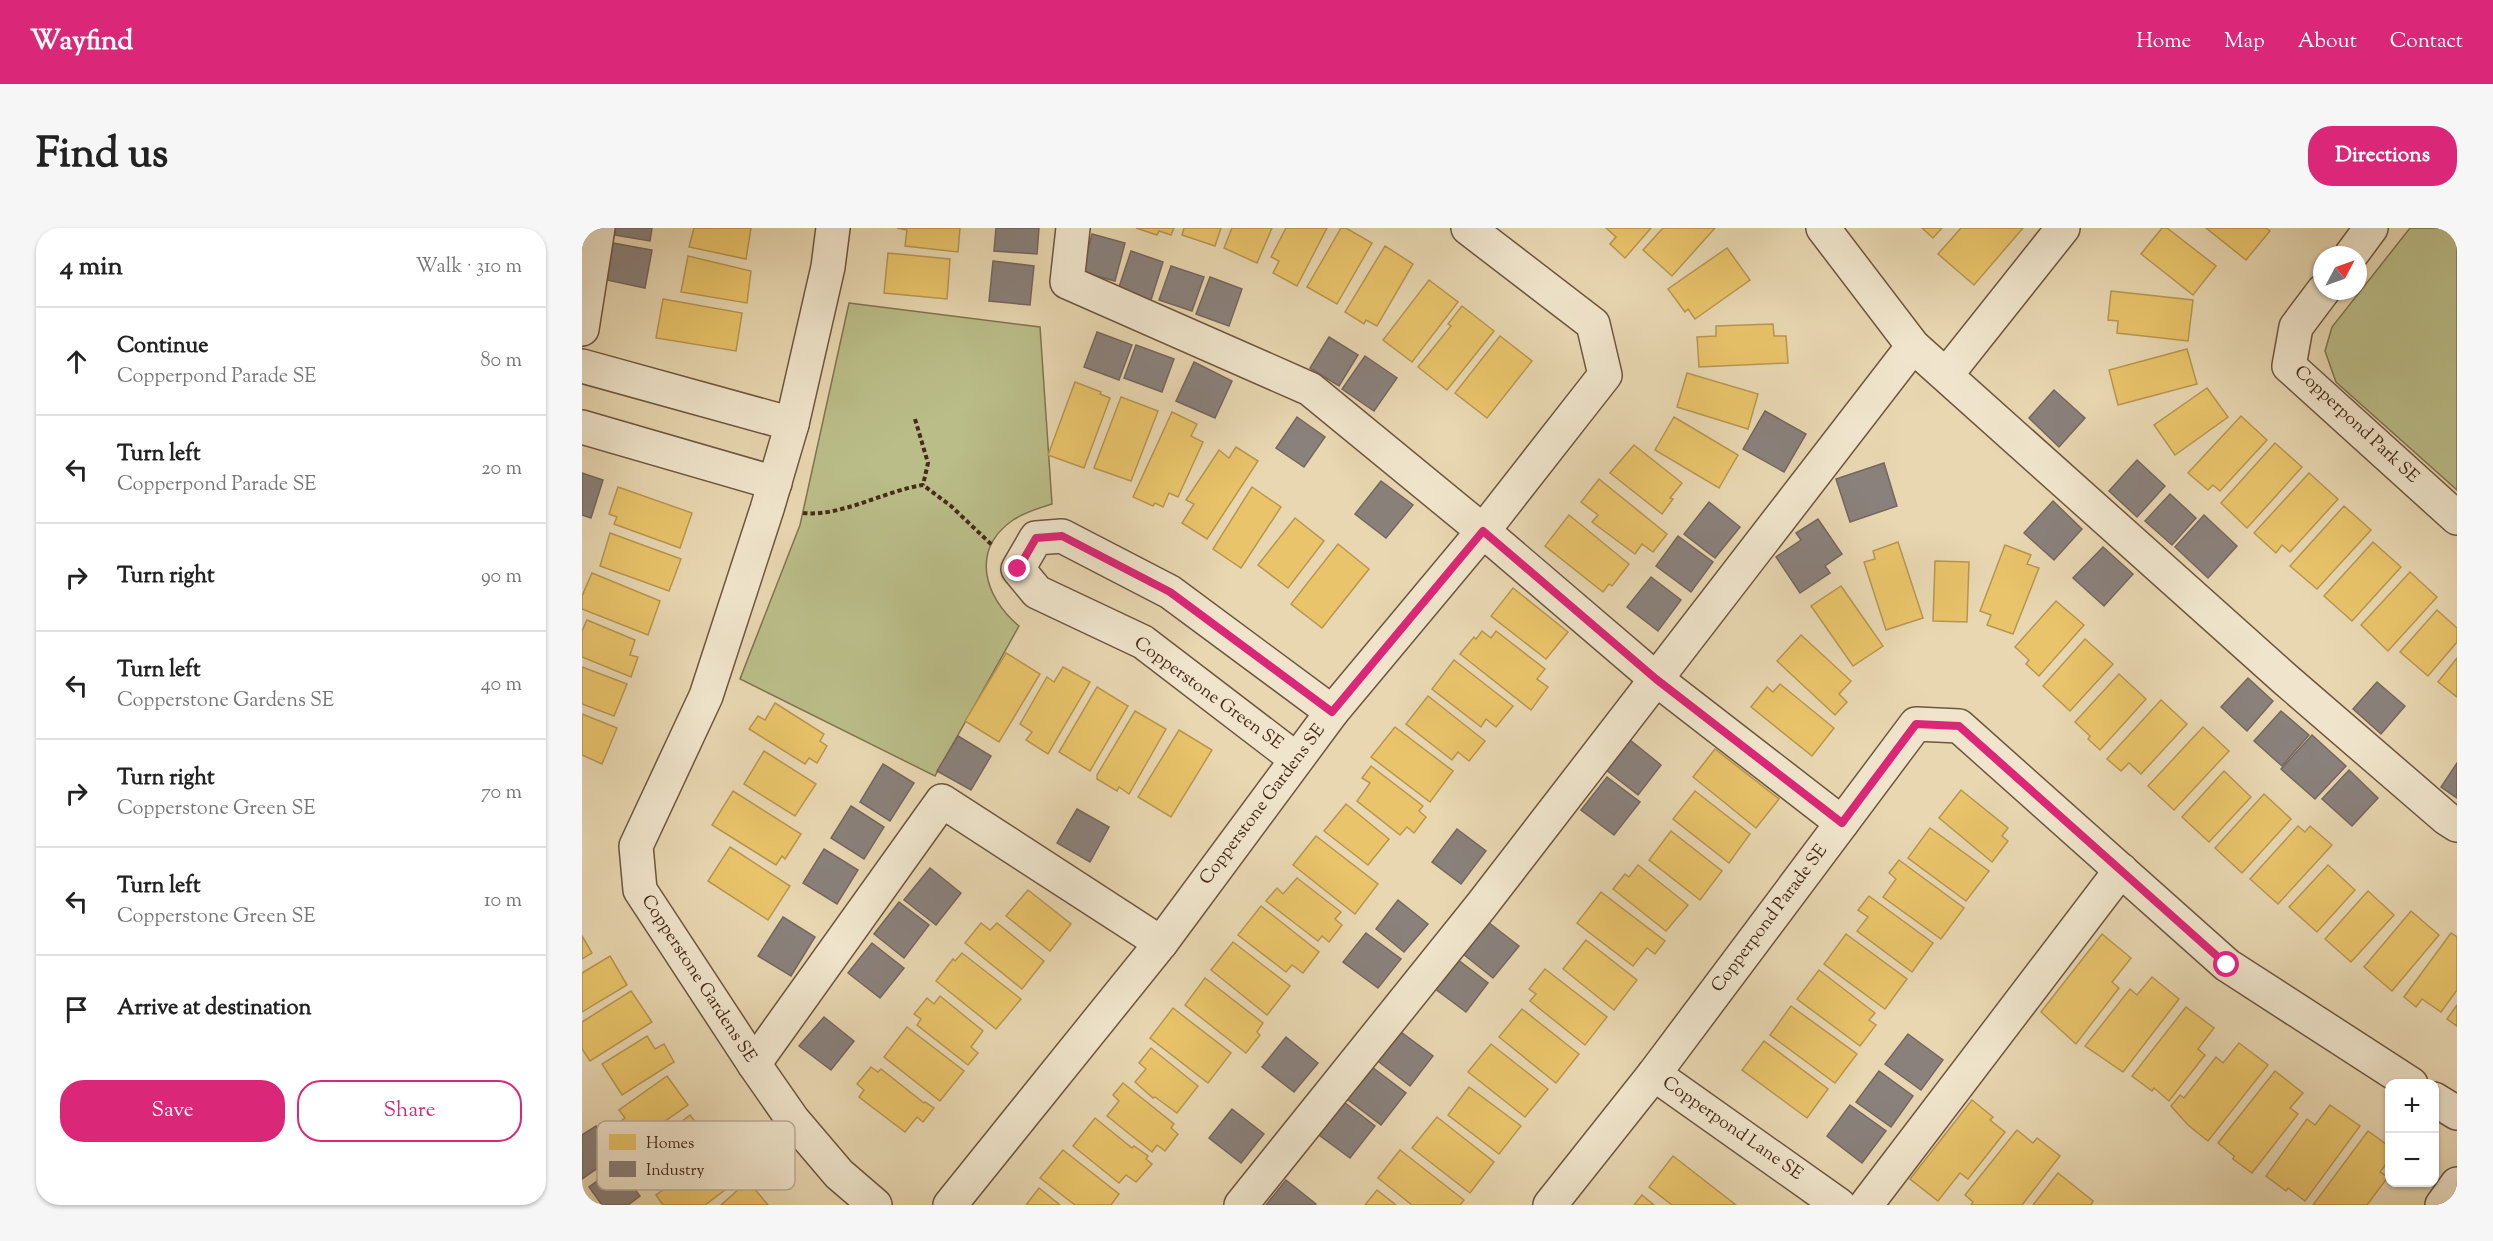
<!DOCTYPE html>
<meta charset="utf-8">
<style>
:root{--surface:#fff;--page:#f6f6f6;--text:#222;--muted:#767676;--line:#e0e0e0;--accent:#db2777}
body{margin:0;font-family:"Sorts Mill Goudy",serif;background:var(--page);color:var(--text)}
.controls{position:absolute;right:18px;bottom:18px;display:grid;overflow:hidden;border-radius:12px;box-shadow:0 2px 4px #0004}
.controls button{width:54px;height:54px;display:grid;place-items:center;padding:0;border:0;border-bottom:2px solid var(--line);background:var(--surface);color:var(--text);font:30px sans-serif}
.compass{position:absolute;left:1731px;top:18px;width:54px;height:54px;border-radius:50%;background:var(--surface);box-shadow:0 2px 4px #0004;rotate:49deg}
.stop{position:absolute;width:18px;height:18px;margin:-14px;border:4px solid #db2777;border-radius:50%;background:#fff}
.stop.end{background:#db2777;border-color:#fff;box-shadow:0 2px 6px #0008}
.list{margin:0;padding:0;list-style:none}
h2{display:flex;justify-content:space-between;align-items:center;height:78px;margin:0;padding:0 24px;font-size:26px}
h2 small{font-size:20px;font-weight:400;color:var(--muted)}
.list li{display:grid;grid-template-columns:39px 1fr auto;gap:18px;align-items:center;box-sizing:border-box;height:108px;padding:0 24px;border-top:2px solid var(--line)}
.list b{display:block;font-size:22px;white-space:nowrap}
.list p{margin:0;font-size:20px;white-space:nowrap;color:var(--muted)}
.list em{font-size:20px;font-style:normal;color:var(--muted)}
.actions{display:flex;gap:12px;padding:18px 24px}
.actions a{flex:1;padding:14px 0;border:2px solid var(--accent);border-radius:24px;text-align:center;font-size:21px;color:var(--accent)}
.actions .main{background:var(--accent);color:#fff}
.icon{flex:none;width:33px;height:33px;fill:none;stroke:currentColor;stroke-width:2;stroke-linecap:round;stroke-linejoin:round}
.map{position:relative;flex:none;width:1875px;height:977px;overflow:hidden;border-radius:24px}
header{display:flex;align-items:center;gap:36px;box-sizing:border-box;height:84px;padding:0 30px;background:var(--accent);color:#fff}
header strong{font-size:28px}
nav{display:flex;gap:33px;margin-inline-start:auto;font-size:21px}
.intro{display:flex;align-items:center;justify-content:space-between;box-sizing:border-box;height:144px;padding:0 36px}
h1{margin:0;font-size:42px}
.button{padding:15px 27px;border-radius:24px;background:var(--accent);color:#fff;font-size:21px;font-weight:700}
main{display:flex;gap:36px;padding:0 36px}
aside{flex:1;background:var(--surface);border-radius:24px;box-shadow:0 2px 4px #0004}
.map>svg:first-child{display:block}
.green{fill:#babd88;stroke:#807450;stroke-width:1.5}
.homes{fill:#e9c46a;stroke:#b89651;stroke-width:1.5}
.industry{fill:#8a817c;stroke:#76675e;stroke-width:1.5}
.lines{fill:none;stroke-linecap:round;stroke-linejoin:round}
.minor-casing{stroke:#6e563e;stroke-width:36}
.path{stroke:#462b18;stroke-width:4;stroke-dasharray:4.5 3;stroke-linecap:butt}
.minor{stroke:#f0e5cc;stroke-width:33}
.route{stroke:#db2777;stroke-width:8}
.labels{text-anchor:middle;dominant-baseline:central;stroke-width:6;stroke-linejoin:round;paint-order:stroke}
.street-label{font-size:18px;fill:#462b18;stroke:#f0e5cc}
.key{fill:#f0e5cc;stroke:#bdad96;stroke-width:1.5}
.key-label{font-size:16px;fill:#462b18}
</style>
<header>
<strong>Wayfind</strong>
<nav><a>Home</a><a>Map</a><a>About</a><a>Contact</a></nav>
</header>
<div class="intro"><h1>Find us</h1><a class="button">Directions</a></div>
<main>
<aside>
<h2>4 min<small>Walk · 310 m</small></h2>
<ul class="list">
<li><svg class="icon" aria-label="ahead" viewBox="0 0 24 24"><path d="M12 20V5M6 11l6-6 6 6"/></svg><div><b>Continue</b><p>Copperpond Parade SE</p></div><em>80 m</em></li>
<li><svg class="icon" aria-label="left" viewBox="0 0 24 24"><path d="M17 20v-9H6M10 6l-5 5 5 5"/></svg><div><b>Turn left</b><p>Copperpond Parade SE</p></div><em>20 m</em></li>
<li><svg class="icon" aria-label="right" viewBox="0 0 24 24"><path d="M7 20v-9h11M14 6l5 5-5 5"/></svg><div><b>Turn right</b></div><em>90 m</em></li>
<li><svg class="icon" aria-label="left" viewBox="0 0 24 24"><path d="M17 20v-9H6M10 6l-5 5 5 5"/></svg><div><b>Turn left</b><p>Copperstone Gardens SE</p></div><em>40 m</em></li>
<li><svg class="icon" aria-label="right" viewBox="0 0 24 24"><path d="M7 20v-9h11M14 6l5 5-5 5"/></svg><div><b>Turn right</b><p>Copperstone Green SE</p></div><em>70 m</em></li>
<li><svg class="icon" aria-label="left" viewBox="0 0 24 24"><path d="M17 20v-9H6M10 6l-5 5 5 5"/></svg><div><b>Turn left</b><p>Copperstone Green SE</p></div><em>10 m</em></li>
<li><svg class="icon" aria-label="arrive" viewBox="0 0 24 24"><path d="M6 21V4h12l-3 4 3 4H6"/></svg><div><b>Arrive at destination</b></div></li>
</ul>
<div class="actions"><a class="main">Save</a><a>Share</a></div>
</aside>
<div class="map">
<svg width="1875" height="977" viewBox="0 0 1875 977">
<rect width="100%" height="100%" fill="#e8d7b1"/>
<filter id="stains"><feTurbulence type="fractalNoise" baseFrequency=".00333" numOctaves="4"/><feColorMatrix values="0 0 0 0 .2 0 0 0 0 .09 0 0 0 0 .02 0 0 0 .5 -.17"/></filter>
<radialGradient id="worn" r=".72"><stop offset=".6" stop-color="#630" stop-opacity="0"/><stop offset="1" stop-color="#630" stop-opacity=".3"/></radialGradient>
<g class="green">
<polygon points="1828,0 1875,0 1875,262 1754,154 1743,123 1750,99"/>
<path d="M267,75L458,99L470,276C457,280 443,284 431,292C388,322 402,369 437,398L353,548L158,451L218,297Z"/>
</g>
<g class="homes">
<polygon points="112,0 169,0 164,31 107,19"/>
<polygon points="315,0 378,0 376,24 323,18 325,2"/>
<polygon points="554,0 592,0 589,7 577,3 575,7"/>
<polygon points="602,0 639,0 633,18 600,7"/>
<polygon points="650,0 690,0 675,35 642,20"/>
<polygon points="704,0 745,0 715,58 691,45 697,33 689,29"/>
<polygon points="759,0 764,0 790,15 755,76 725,59"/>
<polygon points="1024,0 1069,0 1043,30 1028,16 1034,9"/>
<polygon points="1081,0 1133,0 1090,48 1061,22"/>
<polygon points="1340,0 1360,0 1351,10"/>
<polygon points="1379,0 1441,0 1392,57 1356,26"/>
<polygon points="1580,0 1585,0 1634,38 1611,67 1559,26"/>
<polygon points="1624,0 1684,0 1688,3 1664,32"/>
<polygon points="803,18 831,36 795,98 784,92 782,96 763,84"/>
<polygon points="1145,20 1168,52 1113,91 1106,81 1103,84 1086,61"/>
<polygon points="306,25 368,31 365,71 302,65"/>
<polygon points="106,28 169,43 165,75 99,64"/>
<polygon points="847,52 876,74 830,134 801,112"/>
<polygon points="1529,63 1611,72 1606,113 1535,105 1536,93 1526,92"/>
<polygon points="81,71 160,85 154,123 74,110"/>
<polygon points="880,78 912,103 865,162 836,139 869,98 866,96"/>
<polygon points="1191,96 1192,108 1204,108 1206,135 1117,139 1115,109 1134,108 1134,98"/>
<polygon points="918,108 950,133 905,190 873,165"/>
<polygon points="1605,121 1615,156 1536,177 1527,142"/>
<polygon points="1105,145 1176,166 1166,201 1095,179"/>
<polygon points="493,154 519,164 518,166 528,170 502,240 466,227"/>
<polygon points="1625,160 1646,189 1593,227 1572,197"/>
<polygon points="539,169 576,183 549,253 512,240"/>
<polygon points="590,184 615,196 609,208 621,214 596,269 587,265 581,279 573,275 571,278 551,269"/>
<polygon points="1659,188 1685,212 1638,263 1631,257 1626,262 1606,245"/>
<polygon points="1092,189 1156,227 1137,260 1073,222"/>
<polygon points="1693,215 1720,239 1665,300 1639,275"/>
<polygon points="1052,217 1100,255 1088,270 1091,271 1080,286 1028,245"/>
<polygon points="654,219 676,233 625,311 600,295 612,276 604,272 637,222 647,230"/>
<polygon points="1727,245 1756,271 1708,324 1700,317 1694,325 1672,305"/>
<polygon points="1017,251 1085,306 1071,324 1060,316 1053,326 1010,294 1016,287 999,274"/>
<polygon points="36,259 110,285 98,320 32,296 35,289 27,286"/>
<polygon points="670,259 699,279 659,340 631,321"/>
<polygon points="1762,278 1789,302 1735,361 1708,338"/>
<polygon points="987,287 1047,336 1030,358 1027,356 1021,364 963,318"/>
<polygon points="713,290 742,313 706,360 676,337"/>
<polygon points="28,305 99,331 87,363 18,338"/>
<polygon points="1316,314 1341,390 1304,402 1282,334 1293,331 1291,323"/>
<polygon points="1791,314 1819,339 1770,393 1742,368"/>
<polygon points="756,316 787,341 740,400 709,376"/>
<polygon points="1423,317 1449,327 1445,336 1457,340 1431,406 1405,397 1409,387 1398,383"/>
<polygon points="1353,333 1387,334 1385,394 1351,393"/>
<polygon points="1828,344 1855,369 1806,423 1779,397"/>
<polygon points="10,345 78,373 66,407 0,381 0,368"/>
<polygon points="1259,358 1301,418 1271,438 1229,378"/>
<polygon points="931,360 986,404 964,431 909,388"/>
<polygon points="1474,373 1502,397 1457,448 1444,436 1447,432 1433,419"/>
<polygon points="1855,382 1875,400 1875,414 1846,448 1818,424"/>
<polygon points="5,392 53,412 48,427 56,429 49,449 0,429 0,403"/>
<polygon points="900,403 909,410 914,403 963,441 955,451 966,459 949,482 878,426 892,409 894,411"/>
<polygon points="1219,407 1269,453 1257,466 1265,474 1253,487 1195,433"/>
<polygon points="1503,411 1531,436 1488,483 1461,458"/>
<polygon points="424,425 458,446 417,514 383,493"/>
<polygon points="1875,430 1875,469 1856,454"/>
<polygon points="872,432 931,478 914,499 904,491 899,499 850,461"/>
<polygon points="0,439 45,456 32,488 0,476"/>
<polygon points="481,439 508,454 466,526 444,512 450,504 438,496 465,449 472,454"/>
<polygon points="1537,446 1564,471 1518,522 1506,511 1508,508 1493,494"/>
<polygon points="1198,456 1252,500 1230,528 1169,479 1185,459 1191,464"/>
<polygon points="515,459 546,478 508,543 477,524"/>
<polygon points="846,468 903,513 887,533 876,524 870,532 824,496"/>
<polygon points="1579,472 1605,496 1559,546 1547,535 1539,543 1525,531"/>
<polygon points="193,475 242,506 238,513 245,518 235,535 227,530 223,536 167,501 176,488 183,492"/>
<polygon points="553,483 584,501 547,566 537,559 535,563 515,551 515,547"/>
<polygon points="0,486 35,500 20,536 0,527"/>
<polygon points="813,499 871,543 848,574 789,529"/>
<polygon points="1621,499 1647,523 1592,582 1566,558"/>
<polygon points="597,502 630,522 589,589 556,569"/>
<polygon points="1133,521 1197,571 1174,600 1111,549"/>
<polygon points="182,523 234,556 213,588 162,556"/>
<polygon points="789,538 841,578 837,583 844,589 832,605 825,599 818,607 775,573 788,555 780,550"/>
<polygon points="1642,543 1669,569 1627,614 1600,589"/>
<polygon points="1379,562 1426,600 1420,608 1426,613 1410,634 1357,590"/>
<polygon points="151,563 219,606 203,631 200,628 194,637 130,597"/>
<polygon points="1113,563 1168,606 1147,635 1091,591"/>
<polygon points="1682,566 1709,591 1660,645 1633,620"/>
<polygon points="764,576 807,611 786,637 742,603"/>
<polygon points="1716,598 1723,604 1728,598 1750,617 1696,676 1668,651"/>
<polygon points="1348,600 1407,643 1384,673 1326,630"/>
<polygon points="1089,603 1140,643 1118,672 1067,632"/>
<polygon points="734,608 796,656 773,686 711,637"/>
<polygon points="148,619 208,658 186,692 126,653"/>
<polygon points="1317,632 1382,680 1359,711 1301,669 1314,651 1307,645"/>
<polygon points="1056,637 1106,677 1084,703 1031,661 1043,646 1047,649"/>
<polygon points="1746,637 1773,662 1735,704 1707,679"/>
<polygon points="715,650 759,684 753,691 760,697 747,714 740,708 736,713 684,673 695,660 701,666"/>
<polygon points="446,662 489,696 468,723 424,688"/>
<polygon points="1786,663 1812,687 1769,734 1743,711"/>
<polygon points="1019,664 1083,713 1073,726 1065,720 1051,738 995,695"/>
<polygon points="1287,668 1351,715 1330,744 1275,703 1286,689 1276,682"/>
<polygon points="679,678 737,724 721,745 710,737 704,744 656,707"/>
<polygon points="1829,683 1857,707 1810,763 1782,739"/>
<polygon points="399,695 408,702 415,695 462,733 440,761 383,715"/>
<polygon points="1869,705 1875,709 1875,762 1859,784 1840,771 1834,779 1822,769"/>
<polygon points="1264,706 1325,751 1303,781 1242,736"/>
<polygon points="1520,706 1549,730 1530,754 1537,760 1494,816 1459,784"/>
<polygon points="0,708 10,725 0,731"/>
<polygon points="1004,712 1055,752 1032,782 981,741"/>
<polygon points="651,714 708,758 685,787 629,742"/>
<polygon points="380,725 439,771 414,801 354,753 371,731 373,733"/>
<polygon points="28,728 45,757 0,784 0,745"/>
<polygon points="963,741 1025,789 1003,817 948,773 954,766 947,761"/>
<polygon points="1237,742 1293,785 1287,792 1294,797 1278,818 1215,771"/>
<polygon points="1570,749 1597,771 1541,844 1503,818 1548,761 1555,767"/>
<polygon points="623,750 681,795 675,804 678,807 664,825 603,777"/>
<polygon points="49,763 70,794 8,833 0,821 0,794"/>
<polygon points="358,768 401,803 389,819 396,825 386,837 335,797 339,791 332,786 345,770 352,776"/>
<polygon points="1875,777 1875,798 1865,791"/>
<polygon points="1209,778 1275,826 1253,855 1188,807"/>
<polygon points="1604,779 1632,800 1616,821 1623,827 1587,873 1572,860 1570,863 1550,848"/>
<polygon points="591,780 649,825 626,855 568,810"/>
<polygon points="940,781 997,826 974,855 917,809"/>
<polygon points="325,799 382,843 358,873 302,829"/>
<polygon points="65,808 73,821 82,816 92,834 40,867 20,836"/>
<polygon points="1182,813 1246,861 1225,890 1160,842"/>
<polygon points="1657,815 1686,837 1626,913 1606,897 1589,878 1598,867 1602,870 1634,829 1641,835"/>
<polygon points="909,816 966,861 943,889 886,844"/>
<polygon points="569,820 616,858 595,885 573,869 571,870 553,854 564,841 557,835"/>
<polygon points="289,839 296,844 299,841 342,875 343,874 352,880 341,894 335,889 323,904 277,869 282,862 275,856"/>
<polygon points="1693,843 1721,865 1708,880 1716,886 1670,945 1651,931 1652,928 1636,915"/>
<polygon points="85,848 106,877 46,919 32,898 43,890 37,882"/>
<polygon points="541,855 592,896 589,900 596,906 583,923 575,917 570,924 525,888 537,873 531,867"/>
<polygon points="887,859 939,898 917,926 866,887"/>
<polygon points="1390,872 1411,889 1408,892 1423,904 1386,951 1378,945 1356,973 1328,951"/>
<polygon points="1748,877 1778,898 1723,973 1706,960 1704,963 1684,948 1725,891 1733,897"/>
<polygon points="108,887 130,915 74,959 52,930"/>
<polygon points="855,889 912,934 888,965 830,920"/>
<polygon points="513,890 550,920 552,918 566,928 564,931 570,936 554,954 544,947 537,955 491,918"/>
<polygon points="1435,902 1451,915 1455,910 1478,928 1440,977 1389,977 1391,974 1383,967"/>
<polygon points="1786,903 1808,919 1808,931 1798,944 1806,949 1785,977 1731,977"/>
<polygon points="138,920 160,949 123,977 81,977 74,967"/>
<polygon points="481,922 537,966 529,977 493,977 458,950"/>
<polygon points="818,922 882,972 878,977 830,977 796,950"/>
<polygon points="1091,928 1154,977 1090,977 1067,959"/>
<polygon points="1476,945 1511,973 1509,977 1451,977"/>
<polygon points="166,953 186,977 139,977"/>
<polygon points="457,960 478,977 444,977"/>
<polygon points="795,962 814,977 783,977"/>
<polygon points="1060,967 1072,977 1052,977"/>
</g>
<g class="industry">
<polygon points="34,0 70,0 68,13 32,7"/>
<polygon points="414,0 457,0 455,26 412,23"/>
<polygon points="510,6 543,15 533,53 500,44"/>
<polygon points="31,15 70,22 63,60 25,52"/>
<polygon points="549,23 581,34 569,72 536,62"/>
<polygon points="411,33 452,38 448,77 407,73"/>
<polygon points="589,38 622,49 610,83 577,72"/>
<polygon points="628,49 660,61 647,98 614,86"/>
<polygon points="515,104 550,117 537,152 502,139"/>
<polygon points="747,109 776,127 757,158 728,140"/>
<polygon points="554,117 592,131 580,164 542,150"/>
<polygon points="783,128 815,150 792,183 760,161"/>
<polygon points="612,134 650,153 633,190 594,173"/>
<polygon points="1472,162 1503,190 1477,219 1447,190"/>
<polygon points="1183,183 1224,206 1202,244 1161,221"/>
<polygon points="715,189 743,209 722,239 694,220"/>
<polygon points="1555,232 1583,258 1555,289 1527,263"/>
<polygon points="1302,235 1315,278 1268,294 1254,251"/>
<polygon points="0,245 21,252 9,290 0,287"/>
<polygon points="799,253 831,277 804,310 773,286"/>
<polygon points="1588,266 1614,290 1590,317 1563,293"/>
<polygon points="1471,273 1500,301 1472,332 1442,305"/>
<polygon points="1127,274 1158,299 1133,330 1102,306"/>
<polygon points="1622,287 1655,318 1626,350 1593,319"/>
<polygon points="1236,291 1260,326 1243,338 1248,345 1218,365 1194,329 1219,312 1214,305"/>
<polygon points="1096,308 1131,334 1109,364 1074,338"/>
<polygon points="1521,319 1551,346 1522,378 1491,350"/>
<polygon points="1069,349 1099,372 1076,403 1045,379"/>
<polygon points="1666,450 1691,473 1665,503 1639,479"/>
<polygon points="1795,454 1823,478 1799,506 1771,481"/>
<polygon points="1699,483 1727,507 1700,538 1672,513"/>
<polygon points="1730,507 1764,538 1733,571 1699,541"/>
<polygon points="376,508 409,528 389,562 355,543"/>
<polygon points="1048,512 1079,537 1056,567 1024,542"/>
<polygon points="1875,535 1875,570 1859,559"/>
<polygon points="301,536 332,555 308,593 278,574"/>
<polygon points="1767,542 1796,570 1770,598 1740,571"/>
<polygon points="1025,549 1058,574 1032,607 999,582"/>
<polygon points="269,578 302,599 282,631 249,610"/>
<polygon points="495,581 527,599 508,634 475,615"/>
<polygon points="875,601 904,623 879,656 850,634"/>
<polygon points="242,621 276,642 255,676 221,655"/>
<polygon points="348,640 379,665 354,697 322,672"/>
<polygon points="816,672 846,696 822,724 794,701"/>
<polygon points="317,674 347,697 322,730 292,706"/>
<polygon points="201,689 233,709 209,748 176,728"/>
<polygon points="906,694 937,718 911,750 881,726"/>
<polygon points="784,705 819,731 796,760 761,734"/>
<polygon points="290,715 322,740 298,770 266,745"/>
<polygon points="875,731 906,755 884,784 852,760"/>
<polygon points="242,789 272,813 249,842 217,818"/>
<polygon points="819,804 851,828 828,858 796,833"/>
<polygon points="1326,806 1361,832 1339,862 1303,836"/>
<polygon points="704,809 736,835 712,864 680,839"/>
<polygon points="790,839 824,865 799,897 765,871"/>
<polygon points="1297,843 1331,868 1309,899 1274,874"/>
<polygon points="762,874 793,898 768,930 737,907"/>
<polygon points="1268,877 1304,903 1280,935 1245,908"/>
<polygon points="650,881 682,906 659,935 627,910"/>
<polygon points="14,898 34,927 0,951 0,907"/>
<polygon points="36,938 58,968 46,977 20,977 7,959"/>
<polygon points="704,952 734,976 733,977 684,977"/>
</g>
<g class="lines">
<g class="minor-casing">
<g id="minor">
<polyline points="251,0 246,39 210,196 185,281 124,468 54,618 58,662 172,836 211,892 257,946 293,977"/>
<polyline points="491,0 485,54 728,161 901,303 1074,451 1260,595"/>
<polyline points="1241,0 1331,118 1703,451 1864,590 1875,597"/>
<polyline points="1769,27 1789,0"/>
<polyline points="1741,63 1714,99 1707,138 1875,290"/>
<polyline points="0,101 16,0"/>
<polyline points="0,138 210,196"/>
<polyline points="1365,146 1481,0"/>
<polyline points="0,199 193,255"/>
<polyline points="714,531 561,414 455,364 436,341 454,310 480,308 588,364 750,484"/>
<polyline points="172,836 360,573 579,715"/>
<polyline points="1072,846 1257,977"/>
<polyline points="1852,871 1875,885"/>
<polyline points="368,977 579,715 750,484 901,303 1023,147 1011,96 886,0"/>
<polyline points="659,977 899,678 1331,118"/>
<polyline points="968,977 1072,846 1334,496 1377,498 1645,737 1829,856"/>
<polyline points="1284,977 1539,642"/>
<polyline points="1860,977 1875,956"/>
</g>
</g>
<g class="path">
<polyline points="333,191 346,235 341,257"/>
<path d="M221,285C259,289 302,263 341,257L369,278L411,318"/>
</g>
<use href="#minor" class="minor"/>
</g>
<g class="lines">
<polyline class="route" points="436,341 454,310 480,308 588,364 750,484 901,303 1074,451 1260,595 1334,496 1377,498 1645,737"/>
</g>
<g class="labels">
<g class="street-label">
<text transform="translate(1774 197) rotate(43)">Copperpond Park SE</text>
<text transform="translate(626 466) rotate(36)">Copperstone Green SE</text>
<text transform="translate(681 577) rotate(-53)">Copperstone Gardens SE</text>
<text transform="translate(1188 691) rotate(-53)">Copperpond Parade SE</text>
<text transform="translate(116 751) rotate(57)">Copperstone Gardens SE</text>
<text transform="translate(1150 901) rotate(35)">Copperpond Lane SE</text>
</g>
</g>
<rect x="15" y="893" width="198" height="69" rx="9" class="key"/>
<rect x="27" y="906" width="27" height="16" fill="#e9c46a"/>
<rect x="27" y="933" width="27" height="16" fill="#8a817c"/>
<g class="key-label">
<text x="64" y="920">Homes</text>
<text x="64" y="947">Industry</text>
</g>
<rect width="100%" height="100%" filter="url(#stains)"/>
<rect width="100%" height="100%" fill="url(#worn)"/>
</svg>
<div class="controls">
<button>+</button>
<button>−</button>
</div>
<svg class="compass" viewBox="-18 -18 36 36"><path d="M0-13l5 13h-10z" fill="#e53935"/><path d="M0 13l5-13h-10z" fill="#767676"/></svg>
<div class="stop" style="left:1645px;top:737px"></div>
<div class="stop end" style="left:436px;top:341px"></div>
</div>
</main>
